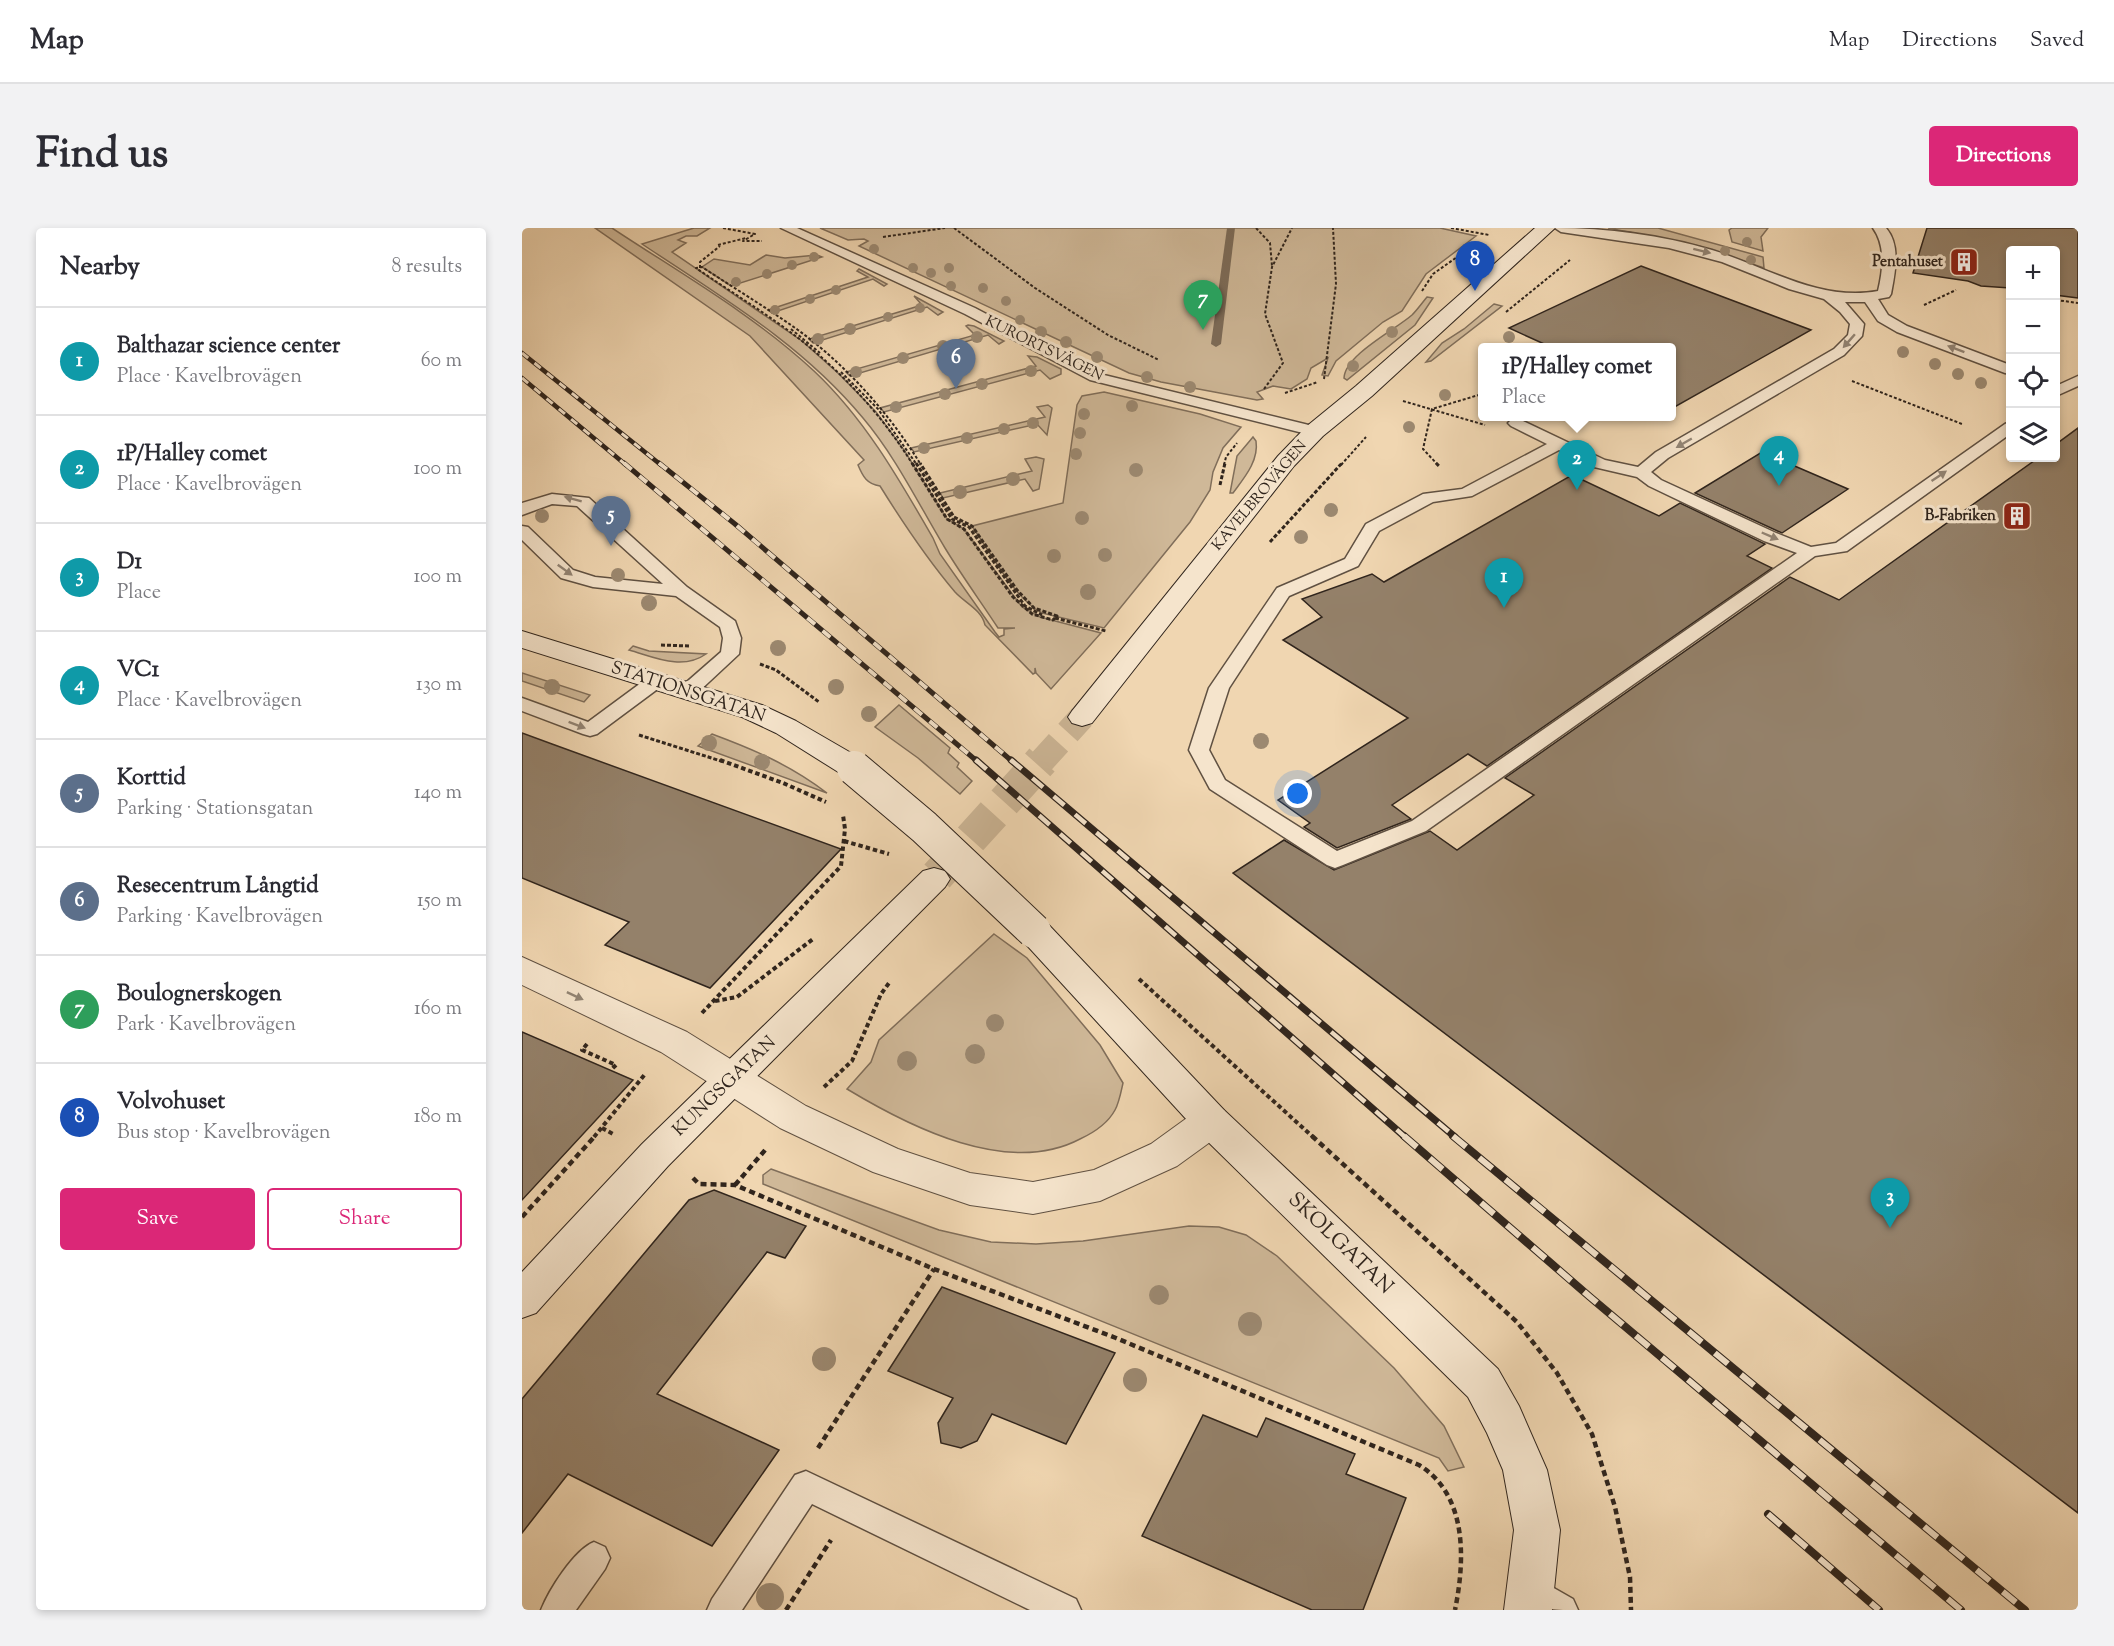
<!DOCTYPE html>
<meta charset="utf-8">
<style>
:root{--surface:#fff;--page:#f2f2f3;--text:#2b2b33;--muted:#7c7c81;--line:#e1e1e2;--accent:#db2777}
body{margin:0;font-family:"Sorts Mill Goudy",serif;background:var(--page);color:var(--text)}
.controls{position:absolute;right:18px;top:18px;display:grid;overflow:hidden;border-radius:6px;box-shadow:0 3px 9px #0003}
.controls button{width:54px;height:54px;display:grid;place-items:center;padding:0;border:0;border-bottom:2px solid var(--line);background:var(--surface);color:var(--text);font:30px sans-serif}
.you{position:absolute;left:776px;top:566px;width:21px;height:21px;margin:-15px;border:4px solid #fff;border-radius:50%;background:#1a73e8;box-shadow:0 0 0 9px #1a73e833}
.badge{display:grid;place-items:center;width:39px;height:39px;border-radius:50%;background:var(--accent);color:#fff;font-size:20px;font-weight:700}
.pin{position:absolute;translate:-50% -50px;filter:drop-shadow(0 2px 3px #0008)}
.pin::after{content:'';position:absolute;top:32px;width:21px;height:18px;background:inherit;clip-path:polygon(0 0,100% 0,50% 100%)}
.popup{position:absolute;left:956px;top:115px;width:198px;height:78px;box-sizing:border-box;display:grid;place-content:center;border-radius:6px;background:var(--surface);filter:drop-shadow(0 2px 4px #0005);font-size:20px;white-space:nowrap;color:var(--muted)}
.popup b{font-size:22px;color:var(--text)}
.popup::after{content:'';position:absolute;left:50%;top:100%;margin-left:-12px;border:12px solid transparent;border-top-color:var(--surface)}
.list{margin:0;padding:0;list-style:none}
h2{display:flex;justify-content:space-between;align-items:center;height:78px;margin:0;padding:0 24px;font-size:26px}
h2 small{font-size:20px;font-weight:400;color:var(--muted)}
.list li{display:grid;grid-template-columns:39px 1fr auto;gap:18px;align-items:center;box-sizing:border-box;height:108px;padding:0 24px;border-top:2px solid var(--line)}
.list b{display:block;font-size:22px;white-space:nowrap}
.list p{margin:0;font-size:20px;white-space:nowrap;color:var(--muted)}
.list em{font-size:20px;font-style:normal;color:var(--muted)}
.actions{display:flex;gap:12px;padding:18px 24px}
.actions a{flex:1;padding:14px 0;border:2px solid var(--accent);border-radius:6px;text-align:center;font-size:21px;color:var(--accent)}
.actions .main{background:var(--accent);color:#fff}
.icon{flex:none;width:33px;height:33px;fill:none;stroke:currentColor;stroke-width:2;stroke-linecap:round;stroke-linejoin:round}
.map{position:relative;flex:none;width:1556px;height:1382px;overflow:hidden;border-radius:6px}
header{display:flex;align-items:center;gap:36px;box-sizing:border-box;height:84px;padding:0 30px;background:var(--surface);border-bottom:2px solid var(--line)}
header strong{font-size:28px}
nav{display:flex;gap:33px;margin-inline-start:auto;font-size:21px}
.intro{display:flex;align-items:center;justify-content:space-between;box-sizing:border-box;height:144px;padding:0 36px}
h1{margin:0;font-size:42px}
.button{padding:15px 27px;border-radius:6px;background:var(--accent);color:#fff;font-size:21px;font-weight:700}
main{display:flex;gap:36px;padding:0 36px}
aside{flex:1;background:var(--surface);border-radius:6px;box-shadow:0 3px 9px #0003}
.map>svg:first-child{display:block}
.green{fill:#cfb898;stroke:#806e5a;stroke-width:1.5}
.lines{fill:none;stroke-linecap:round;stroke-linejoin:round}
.stream{fill:#7c6b58;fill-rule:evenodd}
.building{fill:#94816a;stroke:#30251d;stroke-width:1.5}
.secondary-tunnel-far1{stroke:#cab393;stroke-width:26;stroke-dasharray:26 14;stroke-linecap:butt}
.secondary-tunnel{stroke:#cab393;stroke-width:34;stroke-dasharray:34 16;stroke-linecap:butt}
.lane-casing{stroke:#605142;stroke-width:3}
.street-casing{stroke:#605142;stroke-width:2}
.secondary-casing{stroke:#30251d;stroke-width:2}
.path-far3{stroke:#30251d;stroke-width:2;stroke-dasharray:3 2;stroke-linecap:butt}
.path-far2{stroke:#30251d;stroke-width:3;stroke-dasharray:4 2;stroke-linecap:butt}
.path-far1{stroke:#30251d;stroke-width:4;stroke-dasharray:4.5 3;stroke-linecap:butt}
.path{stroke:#30251d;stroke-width:4.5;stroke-dasharray:6 4;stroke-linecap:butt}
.lane{fill:#f5e4cc;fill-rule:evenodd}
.street{fill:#f5e4cc;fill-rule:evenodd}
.secondary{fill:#f5e4cc;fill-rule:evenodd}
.rail-far3-casing{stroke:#30251d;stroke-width:4.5}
.rail-far2-casing{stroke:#30251d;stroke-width:5}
.rail-far1-casing{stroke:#30251d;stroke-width:7}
.rail-casing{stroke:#30251d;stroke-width:8}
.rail-far3{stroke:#f5e4cc;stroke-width:3;stroke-dasharray:8;stroke-linecap:butt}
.rail-far2{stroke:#f5e4cc;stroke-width:4;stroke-dasharray:10;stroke-linecap:butt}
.rail-far1{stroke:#f5e4cc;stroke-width:4.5;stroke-dasharray:14;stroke-linecap:butt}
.rail{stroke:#f5e4cc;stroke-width:6;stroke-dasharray:17;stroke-linecap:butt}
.secondary-bridge-casing{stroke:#30251d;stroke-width:36;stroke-linecap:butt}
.secondary-bridge{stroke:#f5e4cc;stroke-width:34}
.tree{fill:#9c8971}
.oneway{fill:#928474}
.labels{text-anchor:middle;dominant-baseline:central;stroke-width:6;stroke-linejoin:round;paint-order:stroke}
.far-poi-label{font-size:15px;font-weight:bold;fill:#30251d;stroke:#f5e4cc;text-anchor:end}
.far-street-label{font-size:15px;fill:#30251d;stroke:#f5e4cc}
.street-label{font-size:18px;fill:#30251d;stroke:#f5e4cc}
.near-street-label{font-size:21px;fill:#30251d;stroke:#f5e4cc}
</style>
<header>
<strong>Map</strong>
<nav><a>Map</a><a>Directions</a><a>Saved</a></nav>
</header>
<div class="intro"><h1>Find us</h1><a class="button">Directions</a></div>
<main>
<aside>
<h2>Nearby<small>8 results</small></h2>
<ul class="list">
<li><span class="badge" style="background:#0f9aa8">1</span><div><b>Balthazar science center</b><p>Place · Kavelbrovägen</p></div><em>60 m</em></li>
<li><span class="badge" style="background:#0f9aa8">2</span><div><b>1P/Halley comet</b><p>Place · Kavelbrovägen</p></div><em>100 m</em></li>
<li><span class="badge" style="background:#0f9aa8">3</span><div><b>D1</b><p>Place</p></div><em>100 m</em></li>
<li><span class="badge" style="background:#0f9aa8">4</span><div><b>VC1</b><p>Place · Kavelbrovägen</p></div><em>130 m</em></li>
<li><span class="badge" style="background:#5c6f8a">5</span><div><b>Korttid</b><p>Parking · Stationsgatan</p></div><em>140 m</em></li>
<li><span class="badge" style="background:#5c6f8a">6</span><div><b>Resecentrum Långtid</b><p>Parking · Kavelbrovägen</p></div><em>150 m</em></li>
<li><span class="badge" style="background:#2e9e5b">7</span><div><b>Boulognerskogen</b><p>Park · Kavelbrovägen</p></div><em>160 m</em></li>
<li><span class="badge" style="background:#1a4fb4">8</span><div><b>Volvohuset</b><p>Bus stop · Kavelbrovägen</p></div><em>180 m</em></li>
</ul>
<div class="actions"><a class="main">Save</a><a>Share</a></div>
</aside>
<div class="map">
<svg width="1556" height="1382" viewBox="0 0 1556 1382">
<rect width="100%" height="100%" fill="#f0d6b1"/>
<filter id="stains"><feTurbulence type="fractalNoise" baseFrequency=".00333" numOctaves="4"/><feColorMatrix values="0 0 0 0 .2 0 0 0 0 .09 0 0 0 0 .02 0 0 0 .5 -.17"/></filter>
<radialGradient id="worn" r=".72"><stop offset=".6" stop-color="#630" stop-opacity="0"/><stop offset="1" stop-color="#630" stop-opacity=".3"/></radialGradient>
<g class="green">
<path d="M73,0H90C158,45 232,87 292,143C343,191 377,251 411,310L418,326L473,404L477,409L482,407V401L493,400H476C459,374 440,348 423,320C397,277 374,229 341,190C280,116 198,68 120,16L172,0H188L175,8H164L156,12L164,15L150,24L280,113L317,146L354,184L382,222L425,291L442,301L500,379L518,389L579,405L529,461L514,445L513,440V445L511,446L463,397C460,382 443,375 433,364C405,331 381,295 358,258C345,256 341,249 336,237L342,232L228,108Z"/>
<polygon points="298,0 918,0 954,8 904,46 880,83 861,94 814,133 806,148 800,147 806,130 789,140 785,151 769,161 751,158 735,164 741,171 735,172 639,154 607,145 337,18 346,13 342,11 326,12"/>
<polygon points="1086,0 1136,0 1241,29 1242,40 1177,18"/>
<polygon points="1210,0 1246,0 1239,9 1241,23 1210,14 1207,2"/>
<polygon points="244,27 263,30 295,27 300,29 209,58 180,39 192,31 228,37"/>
<polygon points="337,41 365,56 362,58 351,51 250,85 246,82 346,49 335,43"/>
<polygon points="392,68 421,84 416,87 405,79 291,115 287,111 400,77"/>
<path d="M905,69L911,70L893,97L825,152L822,150C823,127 873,102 890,87C895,82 900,75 905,69Z"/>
<polygon points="972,76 980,78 909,133 904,134 920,115 942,101"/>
<polygon points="446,97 452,98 482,113 477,116 466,107 328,148 324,144 453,107 444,98"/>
<polygon points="506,128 515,129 539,141 539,146 528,151 518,142 362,184 358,180 514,138"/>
<path d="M582,164L678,186L719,199L701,220L691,244L688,262L668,294L582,400L520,385C491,369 469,325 450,298L541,275L555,177L560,168Z"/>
<polygon points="526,177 530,180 525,207 515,196 392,224 389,220 523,189 515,179"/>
<path d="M731,209L734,213C737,233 722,250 711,265H708L715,228Z"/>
<polygon points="514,229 522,231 517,261 511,263 503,251 421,270 418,265 510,243 503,231"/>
<path d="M111,418L127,423L184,426C160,443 132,429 107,422Z"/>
<polygon points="0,445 68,467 62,474 0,453"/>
<polygon points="377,477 428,520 426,525 437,535 435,539 450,553 438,566 396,530 353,499"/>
<path d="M190,506C233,522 268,537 305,565L176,518Z"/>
<path d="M472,706L505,730L578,817L601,855C599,864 597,875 593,882C586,895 571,905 558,911C486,949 388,899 325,861L349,834L357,812Z"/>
<polygon points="249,941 417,1002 469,1014 514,1016 561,1013 667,998 697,999 724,1007 755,1028 872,1140 922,1198 942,1239 926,1243 917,1230 241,956 241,947"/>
</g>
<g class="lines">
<polygon class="stream" points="705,0 713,0 699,116 694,119 689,116"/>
</g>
<g class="building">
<polygon points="1405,0 1556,0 1556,70 1533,67 1533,22 1488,22 1488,60 1459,58 1446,53 1391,45"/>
<polygon points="1119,38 1289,102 1149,181 1149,120 1031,120 987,100"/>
<polygon points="1556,200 1556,1285 711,645 762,612 812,642 908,603 935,622 1012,567 983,550 1268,349 1317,372 1516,230 1533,230 1533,217"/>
<polygon points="1240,224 1326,261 1260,305 1173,265"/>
<polygon points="1050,247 1137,288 1158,275 1243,316 1225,328 1250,340 965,538 946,526 870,577 889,591 815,620 782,599 788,595 756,572 886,490 761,412 800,389 780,371 850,346 862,354"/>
<polygon points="0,505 30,516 319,621 188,760 83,717 107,694 0,650"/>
<polygon points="0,804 111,852 0,972"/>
<polygon points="192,962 284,998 263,1030 245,1024 135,1166 257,1222 190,1318 46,1246 0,1305 0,1171 167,972"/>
<polygon points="420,1059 593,1125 544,1216 470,1186 455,1213 439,1220 419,1215 416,1195 431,1170 366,1143"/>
<polygon points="681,1187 735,1209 744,1190 833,1226 824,1246 884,1270 841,1382 790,1382 620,1308"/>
</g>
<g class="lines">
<polyline class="secondary-tunnel-far1" points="519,534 560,489"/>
<polyline class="secondary-tunnel" points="415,648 520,532"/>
<g class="lane-casing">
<g id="lane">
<polygon points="259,0 275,0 453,80 578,146 799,200 801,203 793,208 568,152 443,86"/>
<path d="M1033,0C1085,0 1140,7 1190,22C1245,39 1297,74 1356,63C1361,42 1364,18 1351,0H1364C1379,17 1373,45 1369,66L1367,69L1356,71L1366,87L1385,98L1488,137V146L1483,145L1375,104L1356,93L1343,74H1323L1342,96L1340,108L1322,127L1146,230L1129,244L1139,252L1254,305L1289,319L1314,315L1483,196L1488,194V206L1325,323L1293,328L904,603L821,637L813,640L805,637L688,561L667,522L687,460L755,360L823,331L844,296L901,266L940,261L1025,216L989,198L986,195L989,192H999L1083,232L1116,239L1134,224L1312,121L1326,107L1328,96L1318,84L1302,71L1267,61L1200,34L1147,20L1039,4ZM1037,222L1072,239L1115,249L1127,258L1242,313L1275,325L890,593L815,623L703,552L687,522L707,460L767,368L836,338L857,303L911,274L950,268Z"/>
<polygon points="1556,148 1556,158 1534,168 1534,158"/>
<polygon points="30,266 67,270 165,359 213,393 219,410 217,426 173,467 159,467 156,463 159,459 199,424 201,410 198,399 154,368 71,359 39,350 0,312 0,298 6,299 51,342 73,349 141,356 55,278 30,276 0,287 0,275"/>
<polygon points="134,447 141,449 144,453 141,457 75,506 68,508 61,506 0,483 0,470 66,494 127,449"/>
<polygon points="284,1243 554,1371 559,1382 508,1382 290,1276 220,1382 185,1382 190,1371 273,1247"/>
<path d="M72,1314L83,1319L88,1330L83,1341L54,1382H19C27,1362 52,1322 72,1314Z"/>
<path d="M1009,1347L1051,1371L1056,1382C1031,1382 1004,1382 993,1363L998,1352Z"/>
</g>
</g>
<g class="street-casing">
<polygon id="street" points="0,729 165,804 284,878 376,921 448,945 511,954 572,942 629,916 676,882 689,878 702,882 708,893 702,904 655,938 578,973 511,986 448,977 351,944 258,900 139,824 0,757"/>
</g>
<g class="secondary-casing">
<g id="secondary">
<polygon points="1013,0 1033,0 850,168 801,208 772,238 570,495 560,498 550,495 546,489 550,483 756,228 785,198 834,158"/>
<polygon points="0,403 240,477 274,493 343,533 347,540 343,547 332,550 321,547 254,505 220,489 0,420"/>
<polygon points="412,640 423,643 428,651 423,659 146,938 14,1085 0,1090 0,1044 120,916 401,643"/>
<polygon points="512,691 524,694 702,882 976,1141 997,1178 1025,1242 1038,1302 1030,1382 982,1382 992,1302 981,1242 965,1205 946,1169 676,904 500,712 495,703 500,694"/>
</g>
</g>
<g class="path-far3">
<polyline points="201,0 233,6 221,13 240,13"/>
<polyline points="432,0 513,60 586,107 637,132"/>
<polyline points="734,0 748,15 750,38"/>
<polyline points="929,0 967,7"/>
<polyline points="361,9 423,0"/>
<polyline points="196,17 224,10"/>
<polyline points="178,40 178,34 198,18"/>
<polyline points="900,63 911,46 945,22"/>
<polyline points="1534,72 1556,75"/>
<polyline points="1402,77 1434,62"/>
<polyline points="984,84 1048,32"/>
<polyline points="269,101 298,125"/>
<polyline points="319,144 356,181 395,237"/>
<polyline points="802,151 814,56 811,0"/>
<polyline points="1330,153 1440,196"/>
<polyline points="742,161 761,135 743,86 750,39 770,0"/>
<polyline points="763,165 796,154"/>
<polyline points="881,173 963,197"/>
<path d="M391,237C362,190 324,148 280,113C247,87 209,64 174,40L180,39C212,60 245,80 276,102C324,137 368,186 399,237"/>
<polyline points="702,237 704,229 715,215"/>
<polyline points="819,237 844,209"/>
<polyline points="916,237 901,221 910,181 960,166"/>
</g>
<g class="path-far2">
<polyline points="390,235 425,291 442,301 491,369 510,386 531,392 535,388 512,380 495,362 450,298 432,289 398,235"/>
<polyline points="394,235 430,291 447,299 503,378 520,387"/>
<polyline points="914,235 918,239"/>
<polyline points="698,257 703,235"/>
<polyline points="748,314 820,235"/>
<polyline points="533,390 584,403"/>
<polyline points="139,417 167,418"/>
<polyline points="238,436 254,442 297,474"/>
<polyline points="117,507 202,534"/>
</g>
<g class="path-far1">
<polyline points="198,532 261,555 304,574"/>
<polyline points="322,613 367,626"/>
<polyline points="617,751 791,909"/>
<polyline points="193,773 215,769 291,711"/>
<polyline points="180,785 319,638 323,601 321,587"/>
<polyline points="65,816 60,822 94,837 89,842"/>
<polyline points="302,859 330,833 359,766 367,755"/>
<polyline points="80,900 93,907"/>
<polyline points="72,909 124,845"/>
</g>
<g class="path">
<polyline points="790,908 995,1094 1035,1145 1070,1206 1093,1279 1108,1349 1109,1382"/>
<path d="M171,950L177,956L213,957L412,1041L594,1110L897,1237C946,1267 943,1333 933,1382"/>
<polyline points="213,957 244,921"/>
<polyline points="0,989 73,908"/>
<polyline points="296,1220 412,1041"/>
<polyline points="264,1382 309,1312"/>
</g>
<use href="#lane" class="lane"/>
<use href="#street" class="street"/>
<use href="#secondary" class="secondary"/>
<g class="rail-far3-casing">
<g id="rail-far3">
<polyline points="0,125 139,237"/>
<polyline points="0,150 104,237"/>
</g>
</g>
<g class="rail-far2-casing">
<g id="rail-far2">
<polyline points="102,235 456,534"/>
<polyline points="137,235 213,296 491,534"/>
</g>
</g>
<g class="rail-far1-casing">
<g id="rail-far1">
<polyline points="454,532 883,909"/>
<polyline points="489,532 933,909"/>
</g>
</g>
<g class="rail-casing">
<g id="rail">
<polyline points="882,908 1068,1069 1439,1382"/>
<polyline points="931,908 1503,1382"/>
<polyline points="1246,1286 1357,1382"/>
</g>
</g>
<use href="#rail-far3" class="rail-far3"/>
<use href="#rail-far2" class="rail-far2"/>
<use href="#rail-far1" class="rail-far1"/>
<use href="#rail" class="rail"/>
<g class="secondary-bridge-casing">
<polyline id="secondary-bridge" points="332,540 402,599 512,703"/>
</g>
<use href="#secondary-bridge" class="secondary-bridge"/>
</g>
<g class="tree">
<circle cx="1225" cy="14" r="5"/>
<circle cx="352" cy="21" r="5"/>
<circle cx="1203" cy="23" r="5"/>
<circle cx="292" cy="29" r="5"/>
<circle cx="1229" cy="32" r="5"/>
<circle cx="270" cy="37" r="5"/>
<circle cx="391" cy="40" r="5"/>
<circle cx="427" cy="40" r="5"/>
<circle cx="409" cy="45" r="5"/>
<circle cx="245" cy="46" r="5"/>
<circle cx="214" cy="54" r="5"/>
<circle cx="429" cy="58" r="5"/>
<circle cx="461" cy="60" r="5"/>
<circle cx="314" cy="62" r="5"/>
<circle cx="288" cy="71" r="5"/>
<circle cx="484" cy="73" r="5"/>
<circle cx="398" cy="80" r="5"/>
<circle cx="253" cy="82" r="5"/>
<circle cx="366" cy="89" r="5"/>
<circle cx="498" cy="92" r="5"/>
<circle cx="328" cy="101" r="6"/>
<circle cx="519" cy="104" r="6"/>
<circle cx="870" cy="104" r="6"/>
<circle cx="455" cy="109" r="6"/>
<circle cx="987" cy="109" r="6"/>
<circle cx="296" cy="111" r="6"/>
<circle cx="544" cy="114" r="6"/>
<circle cx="421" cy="118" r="6"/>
<circle cx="1381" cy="124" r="6"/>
<circle cx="575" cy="129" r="6"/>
<circle cx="381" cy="130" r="6"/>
<circle cx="1413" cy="136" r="6"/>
<circle cx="831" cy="138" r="6"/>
<circle cx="509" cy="143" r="6"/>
<circle cx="334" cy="144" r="6"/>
<circle cx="1436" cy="146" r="6"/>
<circle cx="625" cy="149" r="6"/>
<circle cx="1459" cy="155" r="6"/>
<circle cx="460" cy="156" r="6"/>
<circle cx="668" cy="159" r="6"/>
<circle cx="423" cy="166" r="6"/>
<circle cx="923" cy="167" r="6"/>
<circle cx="610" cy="178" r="6"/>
<circle cx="374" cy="179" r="6"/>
<circle cx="562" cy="186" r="6"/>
<circle cx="511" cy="195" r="6"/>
<circle cx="887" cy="199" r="6"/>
<circle cx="482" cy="201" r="6"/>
<circle cx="558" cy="205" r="6"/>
<circle cx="445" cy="210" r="6"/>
<circle cx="402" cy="220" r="6"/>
<circle cx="554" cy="226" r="6"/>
<circle cx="614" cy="242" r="7"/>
<circle cx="491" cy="251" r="7"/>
<circle cx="438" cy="264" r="7"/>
<circle cx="809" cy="282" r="7"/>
<circle cx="20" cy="288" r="7"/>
<circle cx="560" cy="290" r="7"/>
<circle cx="779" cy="309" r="7"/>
<circle cx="583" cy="327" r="7"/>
<circle cx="532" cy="328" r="7"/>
<circle cx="96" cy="347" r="7"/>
<circle cx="566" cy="364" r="8"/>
<circle cx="127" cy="375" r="8"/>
<circle cx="256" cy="420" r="8"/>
<circle cx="30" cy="459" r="8"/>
<circle cx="314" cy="459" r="8"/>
<circle cx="347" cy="486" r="8"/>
<circle cx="739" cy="513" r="8"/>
<circle cx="187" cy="515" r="8"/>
<circle cx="240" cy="534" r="8"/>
<circle cx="473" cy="795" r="9"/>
<circle cx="453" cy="826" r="10"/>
<circle cx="385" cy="833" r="10"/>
<circle cx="637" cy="1067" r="10"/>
<circle cx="728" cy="1096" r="12"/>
<circle cx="302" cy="1131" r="12"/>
<circle cx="613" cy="1152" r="12"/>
<circle cx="248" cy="1369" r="14"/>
</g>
<defs><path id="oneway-solid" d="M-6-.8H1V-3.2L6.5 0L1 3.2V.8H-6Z" transform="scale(1.5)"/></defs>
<g class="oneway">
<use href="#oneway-solid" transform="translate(1180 23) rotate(14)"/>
<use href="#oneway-solid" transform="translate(1327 113) rotate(131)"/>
<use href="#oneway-solid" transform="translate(1434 121) rotate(-159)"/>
<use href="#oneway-solid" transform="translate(1162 215) rotate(150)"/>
<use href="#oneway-solid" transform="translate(1417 248) rotate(-34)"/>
<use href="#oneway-solid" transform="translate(51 271) rotate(-165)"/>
<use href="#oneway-solid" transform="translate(1248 308) rotate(23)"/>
<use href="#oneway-solid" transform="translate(43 342) rotate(36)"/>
<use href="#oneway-solid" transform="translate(55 497) rotate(21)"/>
<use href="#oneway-solid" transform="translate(53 768) rotate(25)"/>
</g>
<defs>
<g id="building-square" transform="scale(1.5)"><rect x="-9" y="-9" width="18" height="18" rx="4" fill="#8f2418" stroke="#f5e4cc"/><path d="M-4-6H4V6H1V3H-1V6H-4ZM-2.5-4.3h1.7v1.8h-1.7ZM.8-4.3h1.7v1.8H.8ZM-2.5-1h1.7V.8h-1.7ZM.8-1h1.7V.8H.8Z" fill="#fff"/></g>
</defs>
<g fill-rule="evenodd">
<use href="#building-square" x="1442" y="34"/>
<use href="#building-square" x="1495" y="288"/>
</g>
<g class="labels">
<g class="far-poi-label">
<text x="1421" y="34">Pentahuset</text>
<text x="1474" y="288">B-Fabriken</text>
</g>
<g class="far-street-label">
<text transform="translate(522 121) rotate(26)">KURORTSVÄGEN</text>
<text transform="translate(738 268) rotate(-50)">KAVELBROVÄGEN</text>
</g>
<g class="street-label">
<text transform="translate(166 465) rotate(18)">STATIONSGATAN</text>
<text transform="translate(203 859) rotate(-44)">KUNGSGATAN</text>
</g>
<g class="near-street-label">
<text transform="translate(818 1016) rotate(44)">SKOLGATAN</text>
</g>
</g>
<rect width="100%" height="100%" filter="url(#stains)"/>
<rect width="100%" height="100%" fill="url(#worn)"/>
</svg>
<div class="controls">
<button>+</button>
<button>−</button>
<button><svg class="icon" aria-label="locate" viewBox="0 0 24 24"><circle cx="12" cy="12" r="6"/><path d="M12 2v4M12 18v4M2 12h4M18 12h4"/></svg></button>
<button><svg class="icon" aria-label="layers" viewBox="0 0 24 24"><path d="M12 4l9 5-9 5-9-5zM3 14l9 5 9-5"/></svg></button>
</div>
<div class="you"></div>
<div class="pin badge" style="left:982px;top:380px;background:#0f9aa8">1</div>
<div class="pin badge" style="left:1055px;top:262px;background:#0f9aa8">2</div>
<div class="popup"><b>1P/Halley comet</b>Place</div>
<div class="pin badge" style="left:1368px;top:1000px;background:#0f9aa8">3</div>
<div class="pin badge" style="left:1257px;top:258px;background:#0f9aa8">4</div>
<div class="pin badge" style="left:89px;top:318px;background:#5c6f8a">5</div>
<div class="pin badge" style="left:434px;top:161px;background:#5c6f8a">6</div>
<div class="pin badge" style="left:681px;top:102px;background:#2e9e5b">7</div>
<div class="pin badge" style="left:953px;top:63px;background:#1a4fb4">8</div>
</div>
</main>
